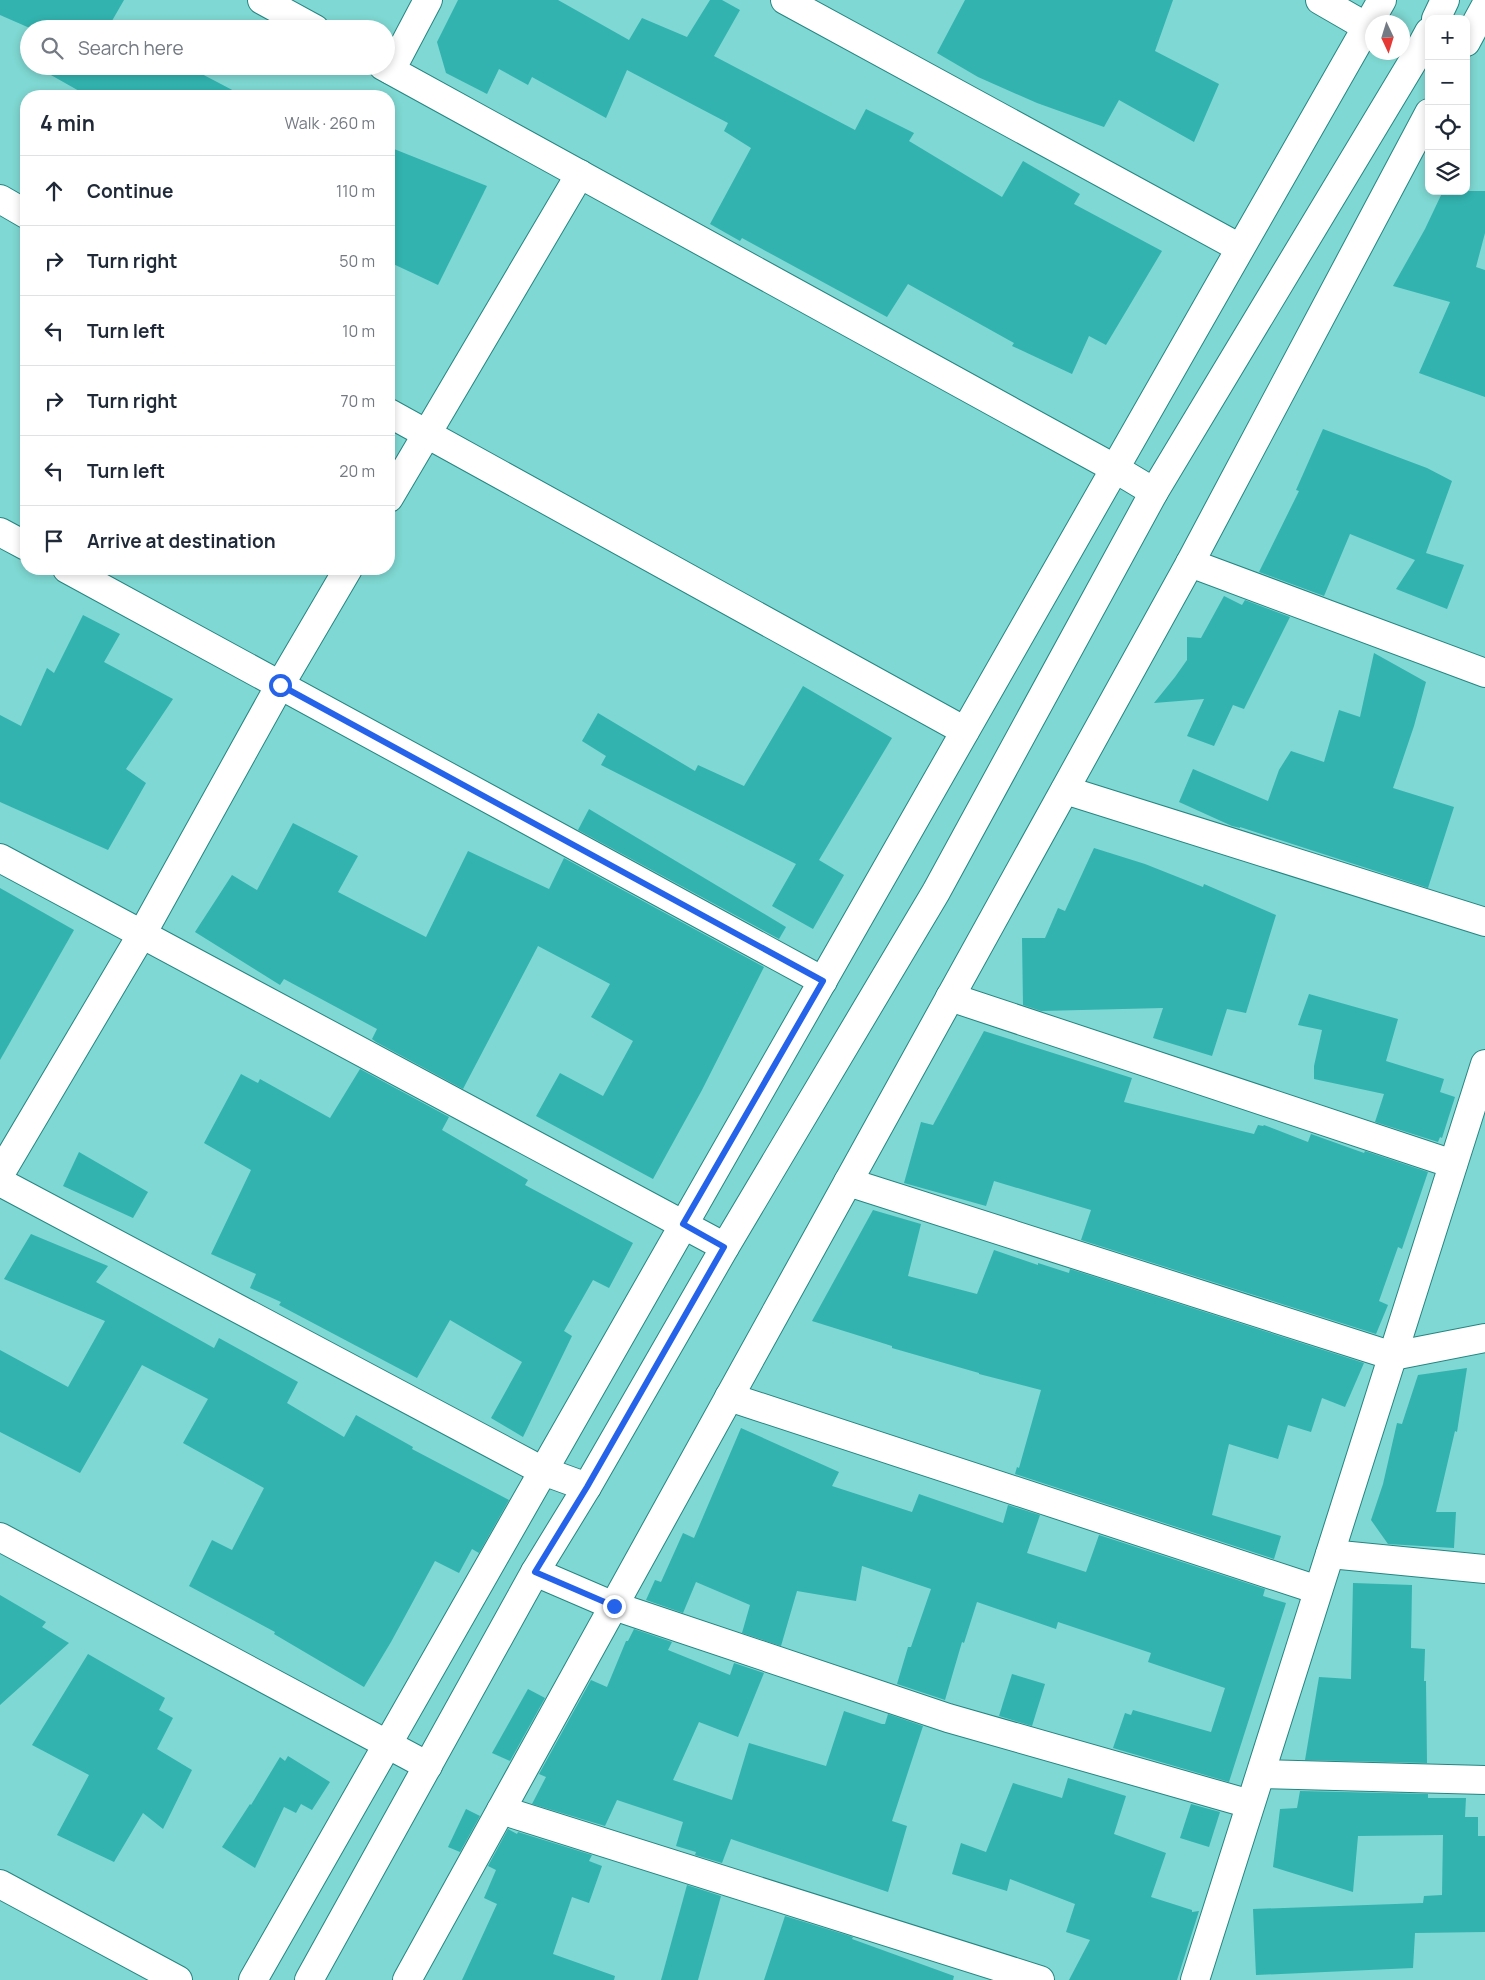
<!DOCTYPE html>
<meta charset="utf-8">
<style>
:root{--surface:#fff;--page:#f6f6f7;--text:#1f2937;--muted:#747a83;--line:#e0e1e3}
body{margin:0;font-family:Manrope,sans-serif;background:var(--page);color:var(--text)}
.controls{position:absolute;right:15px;top:15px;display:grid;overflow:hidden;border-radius:10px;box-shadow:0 2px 8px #0003}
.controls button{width:45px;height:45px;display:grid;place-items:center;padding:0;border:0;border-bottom:1px solid var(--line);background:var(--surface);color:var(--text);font:25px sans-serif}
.compass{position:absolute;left:1365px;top:15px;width:45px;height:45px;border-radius:50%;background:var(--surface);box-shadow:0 2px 8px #0003;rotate:176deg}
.stop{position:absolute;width:15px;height:15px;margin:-11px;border:4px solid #2563eb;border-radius:50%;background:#fff}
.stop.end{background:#2563eb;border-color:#fff;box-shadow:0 1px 5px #0008}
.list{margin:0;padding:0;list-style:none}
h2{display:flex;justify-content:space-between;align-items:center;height:65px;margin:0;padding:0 20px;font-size:21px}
h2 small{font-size:16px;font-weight:400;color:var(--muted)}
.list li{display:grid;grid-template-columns:32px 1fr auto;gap:15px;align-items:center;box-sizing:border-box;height:70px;padding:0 20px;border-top:1px solid var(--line)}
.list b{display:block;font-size:19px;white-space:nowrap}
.list em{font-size:16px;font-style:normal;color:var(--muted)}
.icon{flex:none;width:28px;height:28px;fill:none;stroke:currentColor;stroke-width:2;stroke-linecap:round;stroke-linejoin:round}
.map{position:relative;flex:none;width:1485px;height:1980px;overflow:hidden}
.search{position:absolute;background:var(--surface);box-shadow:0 2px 8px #0003;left:20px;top:20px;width:375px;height:55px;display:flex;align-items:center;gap:12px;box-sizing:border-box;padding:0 18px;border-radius:28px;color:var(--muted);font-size:19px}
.panel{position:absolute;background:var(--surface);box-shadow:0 2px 8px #0003;left:20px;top:90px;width:375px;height:485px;border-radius:20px}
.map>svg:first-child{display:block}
.building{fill:#32b3af}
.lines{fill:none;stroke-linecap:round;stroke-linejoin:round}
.street-casing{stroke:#258582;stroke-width:30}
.secondary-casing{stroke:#258582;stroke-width:30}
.street{stroke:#fff;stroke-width:28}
.secondary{stroke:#fff;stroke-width:28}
.route{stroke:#2563eb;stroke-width:6}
</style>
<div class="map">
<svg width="1485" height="1980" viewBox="0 0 1485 1980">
<rect width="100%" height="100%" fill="#7fd8d3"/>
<g class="building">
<polygon points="0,0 124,0 109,26 114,29 32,29 0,15"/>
<polygon points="458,0 558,0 629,40 642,18 687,37 710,0 722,0 740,10 714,56 855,130 866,109 914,133 909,141 1002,197 1023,161 1080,194 1074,204 1162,251 1106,345 1089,336 1072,374 1012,346 1014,343 908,284 887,317 742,238 740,241 710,224 751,148 724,131 728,123 627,70 606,118 532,77 528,85 499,69 487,94 446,73 437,42"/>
<polygon points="965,0 1173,0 1155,51 1219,84 1194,142 1119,100 1104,127 1037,103 978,77 937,53"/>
<polygon points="35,66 201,66 198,72 238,93 237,96 88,96"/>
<polygon points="389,147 487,186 438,285 389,262"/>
<polygon points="1443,191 1485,191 1485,233 1476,267 1485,270 1485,397 1419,373 1450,302 1393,286 1425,229"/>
<polygon points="1323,429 1427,468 1452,481 1426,553 1464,565 1447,609 1396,589 1415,560 1350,534 1324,596 1259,572 1299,491 1296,490"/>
<polygon points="1224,596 1242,605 1245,600 1290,617 1244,709 1233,705 1214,746 1187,736 1204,699 1154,703 1175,677 1187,660 1187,637 1201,638"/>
<polygon points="83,615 120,634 104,662 173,699 126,769 146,783 108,850 0,802 0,715 21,726 47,668 54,673"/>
<polygon points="1374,653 1426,682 1414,726 1393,788 1454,807 1428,888 1240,827 1240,828 1232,826 1179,802 1193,769 1268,801 1279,770 1291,751 1324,762 1339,710 1360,717"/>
<polygon points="803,686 892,738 819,860 844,875 813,929 772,906 796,864 601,765 606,756 582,741 598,713 695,771 698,765 744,786"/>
<polygon points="589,809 786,927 779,939 578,830"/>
<polygon points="293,823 358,856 338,892 426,937 468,851 549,889 564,858 764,967 702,1090 653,1179 536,1116 560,1073 603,1096 633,1041 591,1017 610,984 538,946 463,1089 376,1042 372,1039 377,1029 284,979 280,985 195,932 232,875 257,890"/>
<polygon points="1094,848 1145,864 1203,887 1204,884 1276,915 1246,1013 1227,1009 1212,1056 1153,1038 1163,1008 1041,1011 1023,1005 1022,938 1045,938 1058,908 1065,911"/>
<polygon points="0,888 74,930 0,1060"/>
<polygon points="1309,994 1398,1019 1386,1061 1444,1079 1440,1092 1455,1097 1442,1138 1440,1137 1438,1142 1375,1122 1384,1094 1314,1079 1314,1066 1322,1030 1298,1025"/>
<polygon points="984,1031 1132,1078 1124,1102 1254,1134 1258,1125 1263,1126 1264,1125 1308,1142 1311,1134 1364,1153 1365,1151 1428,1172 1402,1249 1398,1247 1379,1301 1388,1305 1376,1334 1081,1240 1091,1210 994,1181 986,1206 904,1183 921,1122 933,1125"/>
<polygon points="360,1069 449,1117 442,1130 528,1180 525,1185 633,1243 609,1288 593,1280 564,1331 572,1336 523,1437 491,1418 522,1362 450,1320 417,1378 279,1305 281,1302 250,1288 256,1274 211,1254 251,1170 204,1143 241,1074 258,1083 260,1079 330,1118"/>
<polygon points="79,1152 148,1192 133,1218 63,1186"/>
<polygon points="873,1210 921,1224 908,1276 977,1294 994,1250 1038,1265 1038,1263 1069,1273 1070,1269 1364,1363 1345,1407 1322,1398 1311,1432 1288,1425 1278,1459 1229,1444 1212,1515 1281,1536 1274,1559 1015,1474 1017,1467 1019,1468 1041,1390 979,1374 979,1373 892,1348 892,1346 812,1321"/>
<polygon points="31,1234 108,1266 96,1282 214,1348 219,1338 298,1382 287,1403 344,1437 356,1415 413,1447 412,1449 509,1500 479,1553 472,1549 459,1573 435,1561 391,1642 364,1687 274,1634 275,1632 189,1586 212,1540 232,1550 264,1488 183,1443 208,1399 142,1365 80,1473 0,1432 0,1350 68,1387 105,1321 4,1279"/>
<polygon points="1467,1368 1457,1432 1455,1431 1436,1512 1456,1512 1454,1548 1388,1544 1371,1520 1383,1484 1397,1423 1402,1424 1418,1375"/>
<polygon points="741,1428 839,1472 832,1486 912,1512 919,1494 1003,1523 1008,1505 1040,1515 1027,1553 1086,1572 1099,1535 1265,1589 1263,1596 1286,1603 1229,1782 1113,1748 1125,1713 1131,1715 1133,1710 1211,1732 1225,1688 1148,1662 1151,1653 1058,1622 1056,1629 977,1602 964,1643 962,1642 945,1700 897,1684 908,1647 911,1647 931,1589 862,1566 856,1601 797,1591 781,1646 742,1633 750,1605 696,1582 683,1613 646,1600 655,1580 661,1582 683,1533 694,1538"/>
<polygon points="1353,1583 1412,1585 1411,1648 1425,1649 1424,1681 1426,1681 1427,1763 1305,1760 1319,1677 1351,1679"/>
<polygon points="0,1595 46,1622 42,1627 69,1643 0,1705"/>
<polygon points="634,1629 672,1642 668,1650 730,1675 734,1663 764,1673 738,1737 699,1722 673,1780 732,1800 749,1743 826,1766 844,1711 882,1724 885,1724 888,1714 923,1726 892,1821 907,1826 888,1892 731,1839 722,1863 695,1855 696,1852 676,1846 683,1822 617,1800 605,1826 532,1804 546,1777 539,1774 591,1680 607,1687 626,1641 628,1641"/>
<polygon points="88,1654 165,1698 159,1710 173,1718 157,1749 192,1770 163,1829 143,1813 114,1862 57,1835 89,1775 32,1745"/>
<polygon points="1012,1674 1045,1684 1032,1726 999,1716"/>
<polygon points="528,1689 545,1698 510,1761 492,1753"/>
<polygon points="288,1756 330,1782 312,1810 301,1804 296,1813 284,1807 255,1868 222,1847 250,1804 251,1805 280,1757 285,1761"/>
<polygon points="1068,1778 1126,1796 1114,1834 1166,1853 1151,1897 1192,1910 1192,1912 1199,1911 1177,1980 1069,1980 1090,1940 1066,1932 1075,1904 1010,1879 1007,1891 952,1874 961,1843 986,1852 1013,1783 1062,1798"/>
<polygon points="1300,1791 1428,1794 1428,1798 1466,1798 1465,1817 1478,1817 1478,1836 1485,1836 1485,1932 1415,1933 1413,1968 1256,1975 1253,1909 1423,1903 1424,1896 1442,1895 1443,1835 1358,1836 1353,1892 1273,1867 1280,1809 1297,1808"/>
<polygon points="1191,1804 1220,1812 1209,1847 1180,1838"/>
<polygon points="466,1809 480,1816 460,1852 448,1847"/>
<polygon points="508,1829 517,1834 518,1832 592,1855 589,1861 602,1866 589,1903 572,1897 553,1954 615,1976 614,1980 462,1980 497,1904 484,1898 496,1870 488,1866"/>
<polygon points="687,1885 721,1896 698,1980 661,1980"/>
<polygon points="785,1916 853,1937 852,1939 954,1976 953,1980 764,1980"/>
</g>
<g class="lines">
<g class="street-casing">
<g id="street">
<polyline points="262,0 315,29"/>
<polyline points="785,0 1240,248"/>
<polyline points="1320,0 1372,30"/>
<polyline points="1466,42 1485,7"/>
<polyline points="383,66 1114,468 1154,492"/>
<polyline points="391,70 428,0"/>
<polyline points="0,199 26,214"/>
<polyline points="389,413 965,731"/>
<polyline points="389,498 580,174"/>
<polyline points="0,532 26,546"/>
<polyline points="1190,563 1485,673"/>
<polyline points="67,569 823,981"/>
<polyline points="1065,790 1485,922"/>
<polyline points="0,858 725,1247"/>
<polyline points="950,997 1453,1164"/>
<polyline points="0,1174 142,934 280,685 348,569"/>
<polyline points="0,1182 543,1471 587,1487"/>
<polyline points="848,1182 1393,1356 1485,1338"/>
<polyline points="729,1397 1318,1590"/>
<polyline points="0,1537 428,1766"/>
<polyline points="1330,1554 1485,1569"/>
<polyline points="535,1572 614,1606 948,1718 1250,1804"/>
<polyline points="1261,1774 1485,1780"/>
<polyline points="501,1810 1040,1980"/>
<polyline points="0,1884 178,1980"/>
<polyline points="253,1980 1382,0"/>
<polyline points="407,1980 1190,563 1429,113"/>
<polyline points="1195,1980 1485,1064"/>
</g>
</g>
<g class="secondary-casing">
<g id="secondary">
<polyline points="1436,19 1445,0"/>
<polyline points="309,1980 535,1572 587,1487 725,1247 936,892 1154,492 1416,56 1429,32"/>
</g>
</g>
<use href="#street" class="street"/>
<use href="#secondary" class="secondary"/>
</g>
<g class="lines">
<polyline class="route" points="280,685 823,981 683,1224 724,1247 587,1487 535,1572 614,1606"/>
</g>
</svg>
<div class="controls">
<button>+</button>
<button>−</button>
<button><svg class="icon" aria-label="locate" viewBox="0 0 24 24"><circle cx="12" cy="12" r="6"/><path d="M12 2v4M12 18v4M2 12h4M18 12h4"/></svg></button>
<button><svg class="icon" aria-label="layers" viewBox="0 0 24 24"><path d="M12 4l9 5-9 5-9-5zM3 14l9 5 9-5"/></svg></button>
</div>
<svg class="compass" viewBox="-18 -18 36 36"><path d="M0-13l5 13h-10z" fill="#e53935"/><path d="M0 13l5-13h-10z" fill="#747a83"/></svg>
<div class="stop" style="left:280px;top:685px"></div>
<div class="stop end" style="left:614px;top:1606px"></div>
<div class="search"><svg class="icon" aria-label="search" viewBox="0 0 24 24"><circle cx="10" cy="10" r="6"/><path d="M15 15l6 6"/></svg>Search here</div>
<section class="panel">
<h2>4 min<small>Walk · 260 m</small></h2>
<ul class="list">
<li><svg class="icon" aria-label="ahead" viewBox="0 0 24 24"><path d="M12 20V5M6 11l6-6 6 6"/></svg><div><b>Continue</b></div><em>110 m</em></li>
<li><svg class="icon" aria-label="right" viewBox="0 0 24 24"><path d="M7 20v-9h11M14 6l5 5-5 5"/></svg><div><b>Turn right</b></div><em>50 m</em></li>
<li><svg class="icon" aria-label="left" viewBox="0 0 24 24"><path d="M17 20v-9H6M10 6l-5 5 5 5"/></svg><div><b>Turn left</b></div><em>10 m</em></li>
<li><svg class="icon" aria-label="right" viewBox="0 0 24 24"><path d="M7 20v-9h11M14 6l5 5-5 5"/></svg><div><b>Turn right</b></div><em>70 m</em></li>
<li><svg class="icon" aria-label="left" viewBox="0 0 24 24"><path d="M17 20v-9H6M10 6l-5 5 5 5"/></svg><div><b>Turn left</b></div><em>20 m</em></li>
<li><svg class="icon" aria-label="arrive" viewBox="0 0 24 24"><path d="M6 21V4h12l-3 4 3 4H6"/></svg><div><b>Arrive at destination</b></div></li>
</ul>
</section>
</div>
